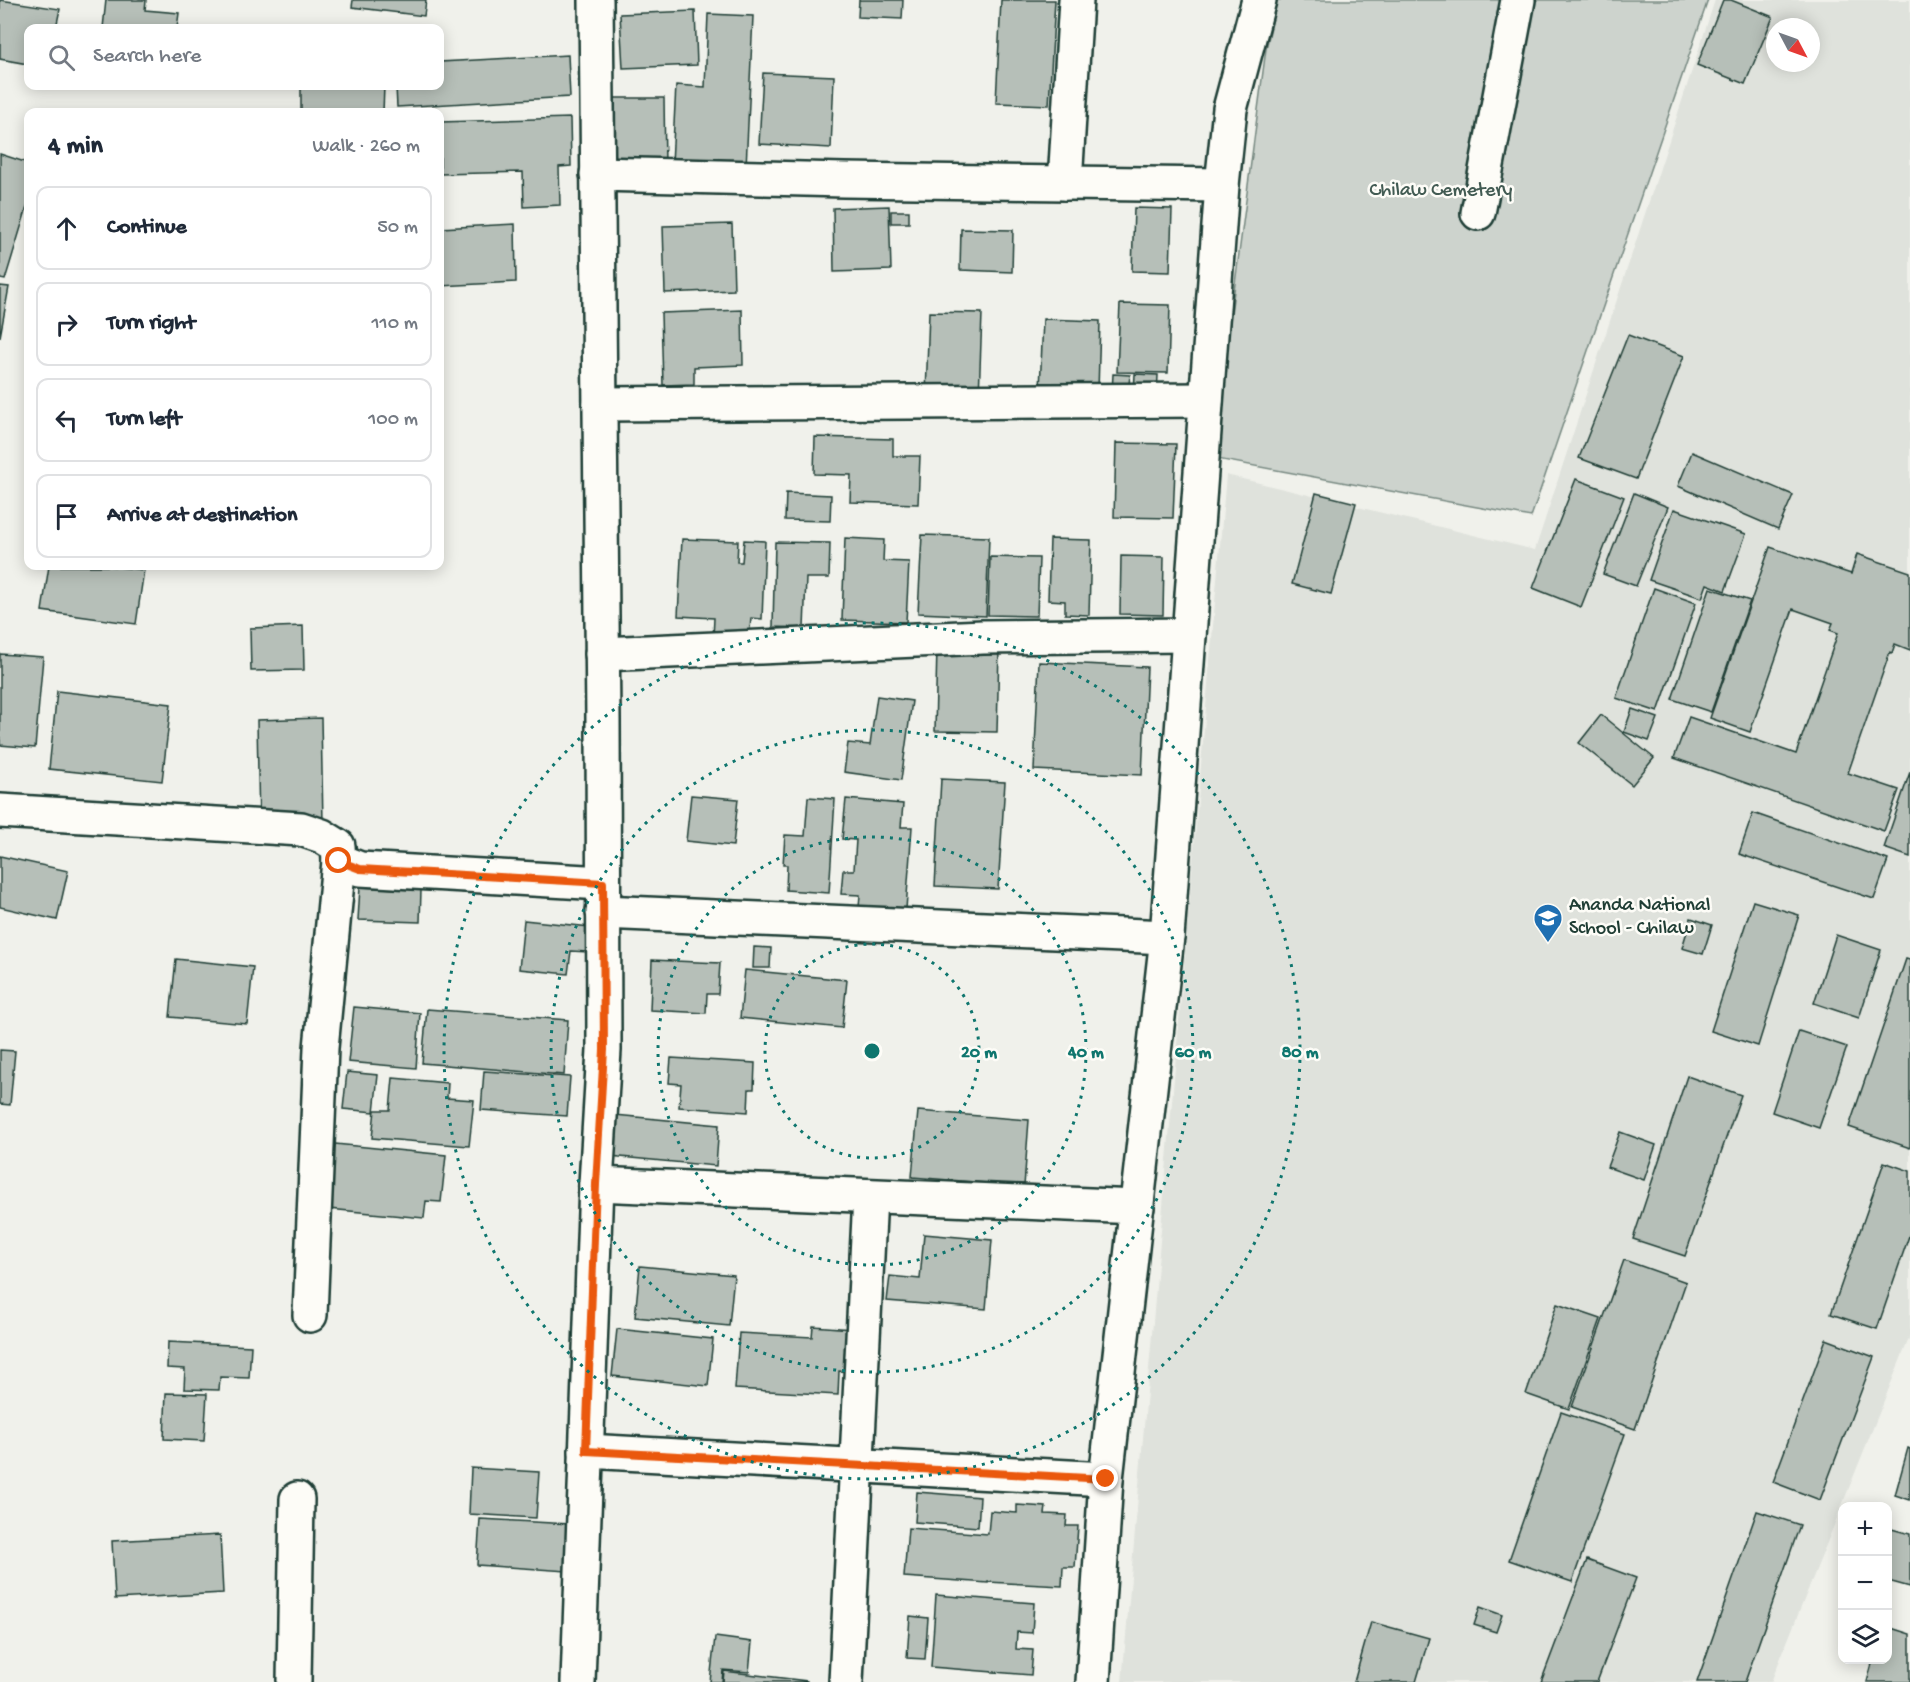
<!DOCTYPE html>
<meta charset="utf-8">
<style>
:root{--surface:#fff;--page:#f2f2f3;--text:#1f2937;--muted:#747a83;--line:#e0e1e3}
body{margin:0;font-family:"Gochi Hand",sans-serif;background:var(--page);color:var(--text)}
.controls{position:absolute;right:18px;bottom:18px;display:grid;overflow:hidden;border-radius:12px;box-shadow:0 3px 15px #0003}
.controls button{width:54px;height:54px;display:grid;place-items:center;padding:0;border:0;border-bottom:2px solid var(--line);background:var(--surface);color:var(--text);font:30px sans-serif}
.compass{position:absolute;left:1766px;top:18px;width:54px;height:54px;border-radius:50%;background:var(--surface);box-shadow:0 3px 15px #0003;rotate:131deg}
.stop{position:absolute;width:18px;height:18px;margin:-14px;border:4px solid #ea580c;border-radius:50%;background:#fff}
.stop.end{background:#ea580c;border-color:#fff;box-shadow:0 2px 6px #0008}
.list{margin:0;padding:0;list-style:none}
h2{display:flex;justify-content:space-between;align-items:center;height:78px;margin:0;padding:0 24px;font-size:26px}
h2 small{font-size:20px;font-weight:400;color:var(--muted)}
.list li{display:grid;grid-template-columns:39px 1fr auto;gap:18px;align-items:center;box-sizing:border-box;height:84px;margin:0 12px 12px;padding:0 12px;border:2px solid var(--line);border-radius:12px}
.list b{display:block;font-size:22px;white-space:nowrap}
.list em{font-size:20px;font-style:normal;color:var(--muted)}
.icon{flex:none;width:33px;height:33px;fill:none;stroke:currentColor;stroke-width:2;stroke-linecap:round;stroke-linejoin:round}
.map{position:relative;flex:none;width:1910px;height:1682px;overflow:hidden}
.search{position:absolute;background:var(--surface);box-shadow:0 3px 15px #0003;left:24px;top:24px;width:420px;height:66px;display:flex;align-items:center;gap:15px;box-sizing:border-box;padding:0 21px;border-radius:12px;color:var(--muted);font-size:22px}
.panel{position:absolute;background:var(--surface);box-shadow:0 3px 15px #0003;left:24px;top:108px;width:420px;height:462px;border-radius:12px}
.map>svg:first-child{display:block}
.built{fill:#dfe2dc;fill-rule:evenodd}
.green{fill:#cdd3cd;stroke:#768880;stroke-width:1.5}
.building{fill:#b6bfb8;stroke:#1f3d34;stroke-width:1.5}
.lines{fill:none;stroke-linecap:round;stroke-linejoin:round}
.minor-casing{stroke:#1f3d34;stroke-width:38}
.minor{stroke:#fdfcf7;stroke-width:33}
.route{stroke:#ea580c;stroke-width:8}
.ring{fill:none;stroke:#0f766e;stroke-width:3;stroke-dasharray:3 6}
.labels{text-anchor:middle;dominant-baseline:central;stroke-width:5;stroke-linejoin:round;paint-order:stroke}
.park-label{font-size:20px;fill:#425b53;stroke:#fdfcf7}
.poi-label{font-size:20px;fill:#1f3d34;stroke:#fdfcf7;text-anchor:start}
.centre{fill:#0f766e;stroke:#fdfcf7;stroke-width:3}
.ring-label{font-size:18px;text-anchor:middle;font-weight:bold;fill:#0f766e;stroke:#fdfcf7;stroke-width:5;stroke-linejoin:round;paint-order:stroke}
</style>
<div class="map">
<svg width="1910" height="1682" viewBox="0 0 1910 1682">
<rect width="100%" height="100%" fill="#f0f1eb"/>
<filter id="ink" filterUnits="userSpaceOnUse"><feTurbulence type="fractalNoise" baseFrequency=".0167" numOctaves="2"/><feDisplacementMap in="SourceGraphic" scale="12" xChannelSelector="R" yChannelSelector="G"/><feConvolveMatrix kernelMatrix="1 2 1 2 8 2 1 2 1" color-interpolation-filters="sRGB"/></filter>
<g filter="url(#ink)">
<path class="built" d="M1715,0H1910V1336L1771,1682H1122L1226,475L1535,550ZM1775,27H1811V63H1775Z"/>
<polygon class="green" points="1277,0 1708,0 1531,517 1212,458 1266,49"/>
<g class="building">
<polygon points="0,0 60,9 56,28 28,28 28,64 0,59"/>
<polygon points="106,0 146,0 145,10 179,13 177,28 103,28"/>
<polygon points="353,0 426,0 424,16 352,7"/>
<polygon points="859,0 903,0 902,19 858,17"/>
<polygon points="1001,0 1055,0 1049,105 996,103"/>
<polygon points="1723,0 1731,0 1773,17 1745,84 1697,65"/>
<polygon points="695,11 697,65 623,68 620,14"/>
<polygon points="708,14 753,16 746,167 672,164 676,85 705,87"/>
<polygon points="568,55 570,97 397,107 396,86 440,86 440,62"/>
<polygon points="763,73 834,76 831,148 759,144"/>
<polygon points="301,86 384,86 383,112 301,112"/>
<polygon points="603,98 664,98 665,167 604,168"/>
<polygon points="570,118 571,166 559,167 560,205 524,207 523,172 440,174 440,122"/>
<polygon points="0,154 28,163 28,204 5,280 0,279"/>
<polygon points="889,206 891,270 834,272 833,208"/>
<polygon points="1134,208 1172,209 1170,272 1132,271"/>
<rect x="891" y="211" width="18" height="12"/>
<polygon points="515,224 516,282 440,286 440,228"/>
<polygon points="732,224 734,290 665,293 663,226"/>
<polygon points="961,229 1013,230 1012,272 960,270"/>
<polygon points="0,286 9,287 0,337"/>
<polygon points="1120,304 1170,305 1168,373 1117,372"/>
<polygon points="742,310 743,365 694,367 694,384 663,385 661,313"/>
<polygon points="929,312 982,313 979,397 926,395"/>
<polygon points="1043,319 1100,321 1098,391 1040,390"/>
<polygon points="1628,335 1684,356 1636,479 1579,458"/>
<polygon points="1113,374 1130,375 1128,394 1112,393"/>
<polygon points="1135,374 1158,375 1157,395 1134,394"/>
<polygon points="815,437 893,439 893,456 920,456 918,504 850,502 851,475 814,474"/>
<polygon points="1116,443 1176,444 1173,518 1114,517"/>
<polygon points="1692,452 1793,495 1778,529 1678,486"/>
<polygon points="1576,479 1624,497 1581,607 1533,588"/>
<polygon points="786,493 831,495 830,521 785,520"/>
<polygon points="1316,493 1356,503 1331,594 1292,584"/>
<polygon points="1634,493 1668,507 1636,586 1603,574"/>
<polygon points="1674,509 1746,534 1725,591 1707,584 1702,598 1649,580"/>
<polygon points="922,535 989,537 986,616 918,613"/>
<polygon points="845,538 884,540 883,561 909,562 906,622 842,620"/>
<polygon points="682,539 738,541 737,562 742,562 744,540 765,541 762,619 751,618 749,641 713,639 714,618 678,616"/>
<polygon points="1050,539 1091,540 1089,615 1065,614 1065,601 1048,600"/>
<polygon points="775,542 830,543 829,578 806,578 804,628 773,627"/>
<polygon points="1770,547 1851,574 1857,554 1910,572 1910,650 1895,644 1892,653 1890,652 1848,773 1899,790 1884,831 1674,758 1689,717 1796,754 1838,633 1830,630 1833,623 1793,609 1750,732 1710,718"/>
<polygon points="1121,556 1164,557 1163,615 1120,614"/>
<polygon points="990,557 1039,558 1037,616 988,615"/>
<polygon points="49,566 109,566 144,570 136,624 42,611"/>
<polygon points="1654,588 1696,603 1658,712 1616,698"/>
<polygon points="1710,588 1750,601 1711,712 1672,699"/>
<polygon points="303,626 304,670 251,671 250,628"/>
<polygon points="937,648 999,649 997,732 935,731"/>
<polygon points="0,654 43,657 35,748 0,745"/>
<polygon points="1039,662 1147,667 1142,775 1034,770"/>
<polygon points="57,691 171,704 162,781 49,769"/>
<polygon points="877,696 912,701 901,780 844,772 848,743 870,745"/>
<polygon points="1632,709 1658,718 1649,741 1624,732"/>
<polygon points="1601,715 1654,758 1632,785 1579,743"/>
<polygon points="321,718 323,824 259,826 257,720"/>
<polygon points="1910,772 1910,857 1884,848"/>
<polygon points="941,779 1005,782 998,889 935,886"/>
<polygon points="691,795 738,799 733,846 686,841"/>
<polygon points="808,797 835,799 829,893 786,890 787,865 783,865 785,835 805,836"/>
<polygon points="846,799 903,804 901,827 912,827 906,909 859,907 860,895 841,894 843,870 854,870 856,840 842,839"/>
<polygon points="1753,813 1888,860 1874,899 1739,854"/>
<polygon points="0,856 68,871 57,920 0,907"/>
<polygon points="360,887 421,890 420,922 358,920"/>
<polygon points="1753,901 1799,915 1758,1046 1711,1031"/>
<polygon points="1691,918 1712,925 1703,954 1682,948"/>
<polygon points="524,920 590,927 588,952 571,951 568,974 519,969"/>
<polygon points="1836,935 1881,950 1859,1018 1814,1003"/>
<polygon points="754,947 771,948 770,968 753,968"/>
<polygon points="176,959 253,967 247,1024 170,1017"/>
<polygon points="1906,959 1910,960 1910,1148 1849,1127"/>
<polygon points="652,960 720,963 718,994 707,994 706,1013 650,1010"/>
<polygon points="745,970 847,980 842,1028 740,1018"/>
<polygon points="354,1007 420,1013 416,1068 348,1062"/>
<polygon points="427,1009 568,1020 564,1075 422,1063"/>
<polygon points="1799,1031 1847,1047 1819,1128 1772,1112"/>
<polygon points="0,1050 15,1051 10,1105 0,1104"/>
<polygon points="671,1058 755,1063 754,1089 749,1089 748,1112 679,1107 681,1084 669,1083"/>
<polygon points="484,1071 570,1077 567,1116 481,1110"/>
<polygon points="347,1072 378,1075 374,1112 343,1109"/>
<polygon points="1687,1076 1741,1095 1685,1256 1633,1239"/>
<polygon points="393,1078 448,1083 447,1098 474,1100 469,1146 372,1138 375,1110 390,1110"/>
<polygon points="918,1111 1029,1120 1024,1186 912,1177"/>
<polygon points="615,1115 719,1125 716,1166 610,1156"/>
<polygon points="1620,1132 1656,1145 1644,1180 1607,1167"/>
<polygon points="325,1143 446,1155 441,1202 426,1201 424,1218 318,1208"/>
<polygon points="1884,1162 1910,1171 1910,1233 1877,1329 1831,1314"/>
<polygon points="924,1234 992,1240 986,1309 887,1301 890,1276 920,1279"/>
<polygon points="1624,1260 1686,1282 1635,1429 1572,1407"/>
<polygon points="640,1266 734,1275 729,1326 635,1317"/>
<polygon points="1557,1304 1601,1319 1569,1409 1526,1394"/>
<polygon points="813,1326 852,1329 849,1372 839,1371 838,1395 735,1389 739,1333 812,1337"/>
<polygon points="617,1329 713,1339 708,1386 612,1376"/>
<polygon points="1826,1339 1874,1357 1820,1500 1773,1482"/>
<polygon points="168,1342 251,1346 249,1378 220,1377 219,1390 184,1389 185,1369 167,1368"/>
<polygon points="166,1393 207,1394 204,1441 164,1439"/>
<polygon points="1561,1412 1625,1434 1572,1582 1509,1560"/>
<polygon points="1908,1448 1910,1449 1910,1500 1895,1495"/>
<polygon points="471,1468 539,1472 536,1518 469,1514"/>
<polygon points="917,1492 980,1497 978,1527 915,1522"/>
<polygon points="1017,1505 1046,1507 1045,1514 1067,1515 1066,1526 1078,1526 1075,1567 1063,1567 1062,1586 988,1582 988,1583 904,1577 908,1528 988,1534 990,1511 1017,1513"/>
<polygon points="1757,1511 1800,1525 1745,1682 1697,1682"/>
<polygon points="480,1519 570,1524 567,1571 477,1565"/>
<polygon points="1888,1528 1910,1534 1910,1587 1888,1581"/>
<polygon points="220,1535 223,1593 115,1599 112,1541"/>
<polygon points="1587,1560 1636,1578 1597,1682 1541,1682"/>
<polygon points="936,1595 1034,1603 1032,1633 1017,1632 1016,1649 1033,1650 1031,1675 931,1667"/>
<polygon points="1480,1607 1502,1615 1496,1632 1474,1625"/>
<polygon points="910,1616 928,1618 925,1659 907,1658"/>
<polygon points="1371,1622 1429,1638 1416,1682 1354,1682"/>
<polygon points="1888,1627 1910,1634 1910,1682 1867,1682 1873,1660 1888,1660"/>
<polygon points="715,1637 752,1642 749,1672 723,1670 722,1682 710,1682"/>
<polygon points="724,1671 807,1681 807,1682 723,1682"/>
</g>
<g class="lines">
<g class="minor-casing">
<g id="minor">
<polyline points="597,174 844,180 1222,185"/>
<polyline points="1065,183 1076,0"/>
<polyline points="1478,213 1518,0"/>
<polyline points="600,404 1206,400"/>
<polyline points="602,654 983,637 1189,635"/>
<polyline points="0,811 301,829 322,836 338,846 339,861 360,869 603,883"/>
<polyline points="603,912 1167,937"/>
<polyline points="596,1184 1137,1207"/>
<polyline points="310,1315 321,1048 339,861"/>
<polyline points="586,1451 1106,1479"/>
<polyline points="294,1682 297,1499"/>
<polyline points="578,1682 596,1184 604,1050 603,720 596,0"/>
<polyline points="846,1682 870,1196"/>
<polyline points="1093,1682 1106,1479 1167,937 1222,185 1230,109 1259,0"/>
</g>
</g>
<use href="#minor" class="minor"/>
</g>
</g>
<g class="lines" filter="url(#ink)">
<polyline class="route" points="339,861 360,869 603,883 604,1050 596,1184 586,1451 1106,1479"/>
</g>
<g class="ring">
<circle cx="872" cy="1051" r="107"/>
<circle cx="872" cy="1051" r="214"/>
<circle cx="872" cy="1051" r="321"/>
<circle cx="872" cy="1051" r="428"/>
</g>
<defs>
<g id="school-pin" transform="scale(1.5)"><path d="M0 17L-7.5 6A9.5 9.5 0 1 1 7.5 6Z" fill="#1f6fb2" stroke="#fdfcf7"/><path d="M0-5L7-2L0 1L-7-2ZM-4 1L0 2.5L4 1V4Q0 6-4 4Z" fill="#fff"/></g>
</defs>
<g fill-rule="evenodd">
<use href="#school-pin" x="1548" y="918"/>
</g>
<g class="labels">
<g class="park-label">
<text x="1441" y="191">Chilaw Cemetery</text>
</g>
<g class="poi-label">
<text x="1569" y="906">Ananda National<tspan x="1569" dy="23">School - Chilaw</tspan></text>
</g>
</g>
<circle cx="872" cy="1051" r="9" class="centre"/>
<g class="ring-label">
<text x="979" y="1057">20 m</text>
<text x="1086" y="1057">40 m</text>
<text x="1193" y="1057">60 m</text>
<text x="1300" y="1057">80 m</text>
</g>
</svg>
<div class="controls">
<button>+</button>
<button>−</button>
<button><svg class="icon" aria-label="layers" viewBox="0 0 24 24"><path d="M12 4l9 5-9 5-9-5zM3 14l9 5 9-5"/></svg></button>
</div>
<svg class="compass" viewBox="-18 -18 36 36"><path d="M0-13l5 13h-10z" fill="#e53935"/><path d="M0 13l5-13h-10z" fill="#747a83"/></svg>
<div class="stop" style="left:339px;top:861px"></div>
<div class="stop end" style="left:1106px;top:1479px"></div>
<div class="search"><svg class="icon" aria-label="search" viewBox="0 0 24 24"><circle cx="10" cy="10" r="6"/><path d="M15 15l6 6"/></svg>Search here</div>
<section class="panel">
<h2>4 min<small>Walk · 260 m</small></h2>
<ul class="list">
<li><svg class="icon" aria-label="ahead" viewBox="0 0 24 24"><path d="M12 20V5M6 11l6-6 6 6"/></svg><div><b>Continue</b></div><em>50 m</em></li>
<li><svg class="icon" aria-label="right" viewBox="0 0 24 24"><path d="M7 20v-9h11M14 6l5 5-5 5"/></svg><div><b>Turn right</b></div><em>110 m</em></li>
<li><svg class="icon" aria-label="left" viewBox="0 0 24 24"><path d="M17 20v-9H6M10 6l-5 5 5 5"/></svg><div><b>Turn left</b></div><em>100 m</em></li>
<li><svg class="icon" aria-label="arrive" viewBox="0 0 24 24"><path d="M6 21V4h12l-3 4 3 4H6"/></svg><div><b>Arrive at destination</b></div></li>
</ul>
</section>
</div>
